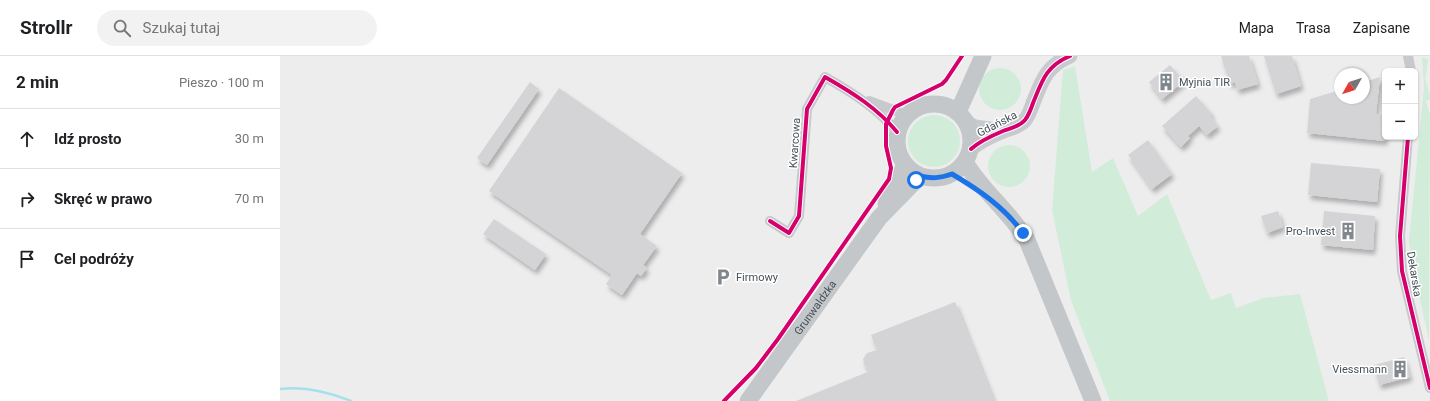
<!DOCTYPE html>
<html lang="pl">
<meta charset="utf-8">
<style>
:root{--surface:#fff;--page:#f2f2f2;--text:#202124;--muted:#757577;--line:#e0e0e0}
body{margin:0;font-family:Roboto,sans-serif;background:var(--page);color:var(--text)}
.controls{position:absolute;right:12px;top:12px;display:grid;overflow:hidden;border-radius:6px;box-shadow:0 1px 3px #0004}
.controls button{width:36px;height:36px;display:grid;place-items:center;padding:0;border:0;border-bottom:1px solid var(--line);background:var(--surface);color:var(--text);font:20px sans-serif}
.compass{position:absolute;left:1054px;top:12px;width:36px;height:36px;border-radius:50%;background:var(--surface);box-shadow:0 1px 3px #0004;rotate:231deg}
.stop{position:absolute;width:12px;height:12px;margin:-9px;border:3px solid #1a73e8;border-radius:50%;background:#fff}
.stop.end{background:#1a73e8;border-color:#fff;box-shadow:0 1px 4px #0008}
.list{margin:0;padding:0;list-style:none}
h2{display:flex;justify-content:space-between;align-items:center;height:52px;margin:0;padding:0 16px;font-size:17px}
h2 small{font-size:13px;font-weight:400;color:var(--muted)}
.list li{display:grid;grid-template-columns:26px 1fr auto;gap:12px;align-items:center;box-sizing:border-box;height:60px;padding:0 16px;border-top:1px solid var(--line)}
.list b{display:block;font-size:15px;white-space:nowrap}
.list em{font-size:13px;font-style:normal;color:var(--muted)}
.icon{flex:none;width:22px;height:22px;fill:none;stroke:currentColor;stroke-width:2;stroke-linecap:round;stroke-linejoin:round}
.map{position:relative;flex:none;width:1150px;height:345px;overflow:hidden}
header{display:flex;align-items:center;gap:24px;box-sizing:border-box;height:56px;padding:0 20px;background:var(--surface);border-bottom:1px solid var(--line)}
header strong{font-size:19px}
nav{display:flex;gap:22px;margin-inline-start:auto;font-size:14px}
.search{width:280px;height:36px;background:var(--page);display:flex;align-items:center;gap:10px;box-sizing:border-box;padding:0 14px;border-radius:22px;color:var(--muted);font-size:15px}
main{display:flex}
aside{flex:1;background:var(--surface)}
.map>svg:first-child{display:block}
.green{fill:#d1edda}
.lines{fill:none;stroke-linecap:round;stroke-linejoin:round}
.stream{stroke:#a6e0eb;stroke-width:2.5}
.building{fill:#d4d4d6;filter:url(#shadow)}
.street{stroke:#c7c9cc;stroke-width:10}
.secondary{stroke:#c7cace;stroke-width:15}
.primary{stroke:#c4c7ca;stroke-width:17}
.cycleway-casing{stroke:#fff;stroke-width:6}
.cycleway{stroke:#d6006c;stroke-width:4}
.route{stroke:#1a73e8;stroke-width:5}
.labels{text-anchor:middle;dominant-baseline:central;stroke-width:3;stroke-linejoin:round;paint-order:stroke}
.poi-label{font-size:11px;fill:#455059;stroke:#fff;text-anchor:start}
.street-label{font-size:11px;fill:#455059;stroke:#fff}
</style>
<header>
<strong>Strollr</strong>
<div class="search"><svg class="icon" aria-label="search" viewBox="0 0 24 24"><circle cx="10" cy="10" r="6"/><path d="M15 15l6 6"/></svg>Szukaj tutaj</div>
<nav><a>Mapa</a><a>Trasa</a><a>Zapisane</a></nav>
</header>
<main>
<aside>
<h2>2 min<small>Pieszo · 100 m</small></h2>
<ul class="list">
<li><svg class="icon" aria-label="ahead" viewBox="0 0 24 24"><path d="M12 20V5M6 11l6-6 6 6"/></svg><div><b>Idź prosto</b></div><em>30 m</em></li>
<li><svg class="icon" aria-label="right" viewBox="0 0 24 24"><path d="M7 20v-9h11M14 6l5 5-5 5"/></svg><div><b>Skręć w prawo</b></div><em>70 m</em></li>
<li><svg class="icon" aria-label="arrive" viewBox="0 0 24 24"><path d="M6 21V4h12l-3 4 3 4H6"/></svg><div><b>Cel podróży</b></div></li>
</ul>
</aside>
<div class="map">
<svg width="1150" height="345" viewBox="0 0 1150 345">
<defs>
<filter id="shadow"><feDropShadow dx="2.5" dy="4.5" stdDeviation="2" flood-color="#0004"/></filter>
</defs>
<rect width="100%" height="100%" fill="#eeeded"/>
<g class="green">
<polygon points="1142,1 1148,3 1146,20 1145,21 1150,40 1150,43 1146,45 1150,59 1149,284 1133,213 1129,185 1144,31"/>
<polygon points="795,10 812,116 833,102 858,160 887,138 931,244 951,237 956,252 984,242 1020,238 1049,345 830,345 791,245 772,154 783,14"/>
<circle cx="720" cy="33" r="21"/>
<circle cx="654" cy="85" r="26"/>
<circle cx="729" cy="110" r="21"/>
</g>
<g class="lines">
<path class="stream" d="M0,333C23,330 49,336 71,345"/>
</g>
<g class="building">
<polygon points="941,0 969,0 978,28 957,34 955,26 950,28"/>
<polygon points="984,0 1012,0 1021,30 996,38"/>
<polygon points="890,9 904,25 882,43 869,26"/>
<polygon points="1100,21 1096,58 1105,59 1105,85 1027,77 1030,43 1060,34 1060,42 1084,42 1084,26"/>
<polygon points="250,26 259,33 207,109 197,102"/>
<polygon points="279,32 402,117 360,178 377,190 363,209 367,212 361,220 357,217 342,239 326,228 332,219 209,135"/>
<polygon points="916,40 932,58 930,60 938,70 927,79 919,70 908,80 910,82 901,91 882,70"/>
<polygon points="868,84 892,118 872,133 848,99"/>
<polygon points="1031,107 1100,113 1097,146 1028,139"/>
<polygon points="998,155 1003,171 987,177 981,160"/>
<polygon points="1044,155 1095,160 1093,194 1041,189"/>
<polygon points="214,163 266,198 255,214 203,178"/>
<polygon points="675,246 714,345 516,345 590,315 584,308 583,303 587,297 597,294 591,279"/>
<polygon points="1124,301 1130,321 1099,329 1094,309"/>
</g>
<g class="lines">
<g class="street">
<polyline points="1128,0 1131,15"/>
<polyline points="589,45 627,59"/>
<polyline points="1128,81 1120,180 1122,215 1150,332"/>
<path d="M490,165L509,177L519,160L527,53L545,21C573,37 597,52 617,76"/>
</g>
<g class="secondary">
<polyline points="687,67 695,71 723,75"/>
<path d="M691,93C700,85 711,80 723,75C731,72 739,71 745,64C749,59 751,53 753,47C762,25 766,10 790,0"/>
</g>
<g class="primary">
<circle cx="654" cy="85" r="37"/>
<polyline points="678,56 703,0"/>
<path d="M685,106C702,135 730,156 747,184L813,345"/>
<polyline points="606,148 625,109"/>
<path id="s1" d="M468,345L599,162L640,120"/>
</g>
<g class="cycleway-casing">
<g id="cycleway">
<polyline points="1128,81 1120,180 1122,215 1150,332"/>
<path d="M691,93C700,85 711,80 723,75C731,72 739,71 745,64C749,59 751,53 753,47C762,25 766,10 790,0"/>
<path d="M490,165L509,177L519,160L527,53L545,21C573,37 597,52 617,76"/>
<polyline points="444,345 476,312 498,283 609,123 611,112 606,90 606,68 613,54 615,51 662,28 666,24 682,0"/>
</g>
</g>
<use href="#cycleway" class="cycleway"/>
</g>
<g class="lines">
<path class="route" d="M636,124L640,120C652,123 660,122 672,118C699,134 724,151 743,177"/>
</g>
<defs>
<g id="building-bare" transform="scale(1.38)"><path d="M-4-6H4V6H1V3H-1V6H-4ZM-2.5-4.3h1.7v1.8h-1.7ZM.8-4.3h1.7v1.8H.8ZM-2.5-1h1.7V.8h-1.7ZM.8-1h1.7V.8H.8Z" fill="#80878d" stroke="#fff" stroke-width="2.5" paint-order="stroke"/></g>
<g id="parking-bare" transform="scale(1.38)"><path d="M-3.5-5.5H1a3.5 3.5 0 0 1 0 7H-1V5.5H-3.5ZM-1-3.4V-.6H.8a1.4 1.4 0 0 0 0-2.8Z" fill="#80878d" stroke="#fff" stroke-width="2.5" paint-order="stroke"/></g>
</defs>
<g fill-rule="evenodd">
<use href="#building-bare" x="886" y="26"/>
<use href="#building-bare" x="1068" y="175"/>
<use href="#parking-bare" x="443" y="221"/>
<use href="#building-bare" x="1120" y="313"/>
</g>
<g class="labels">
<g class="poi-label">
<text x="899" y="26">Myjnia TIR</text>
<text x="1055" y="175" text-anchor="end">Pro-Invest</text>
<text x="456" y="221">Firmowy</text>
<text x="1107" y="313" text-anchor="end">Viessmann</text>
</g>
<g class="street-label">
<text transform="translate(717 68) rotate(-27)">Gdańska</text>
<text transform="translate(515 87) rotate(-86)">Kwarcowa</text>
<text transform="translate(1134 218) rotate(81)">Dekarska</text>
<text stroke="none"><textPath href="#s1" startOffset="115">Grunwaldzka</textPath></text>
</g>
</g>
</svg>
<div class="controls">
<button>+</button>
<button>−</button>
</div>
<svg class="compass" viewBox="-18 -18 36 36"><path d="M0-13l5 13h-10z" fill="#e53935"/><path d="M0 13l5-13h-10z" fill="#757577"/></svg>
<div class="stop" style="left:636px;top:124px"></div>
<div class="stop end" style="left:743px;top:177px"></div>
</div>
</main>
